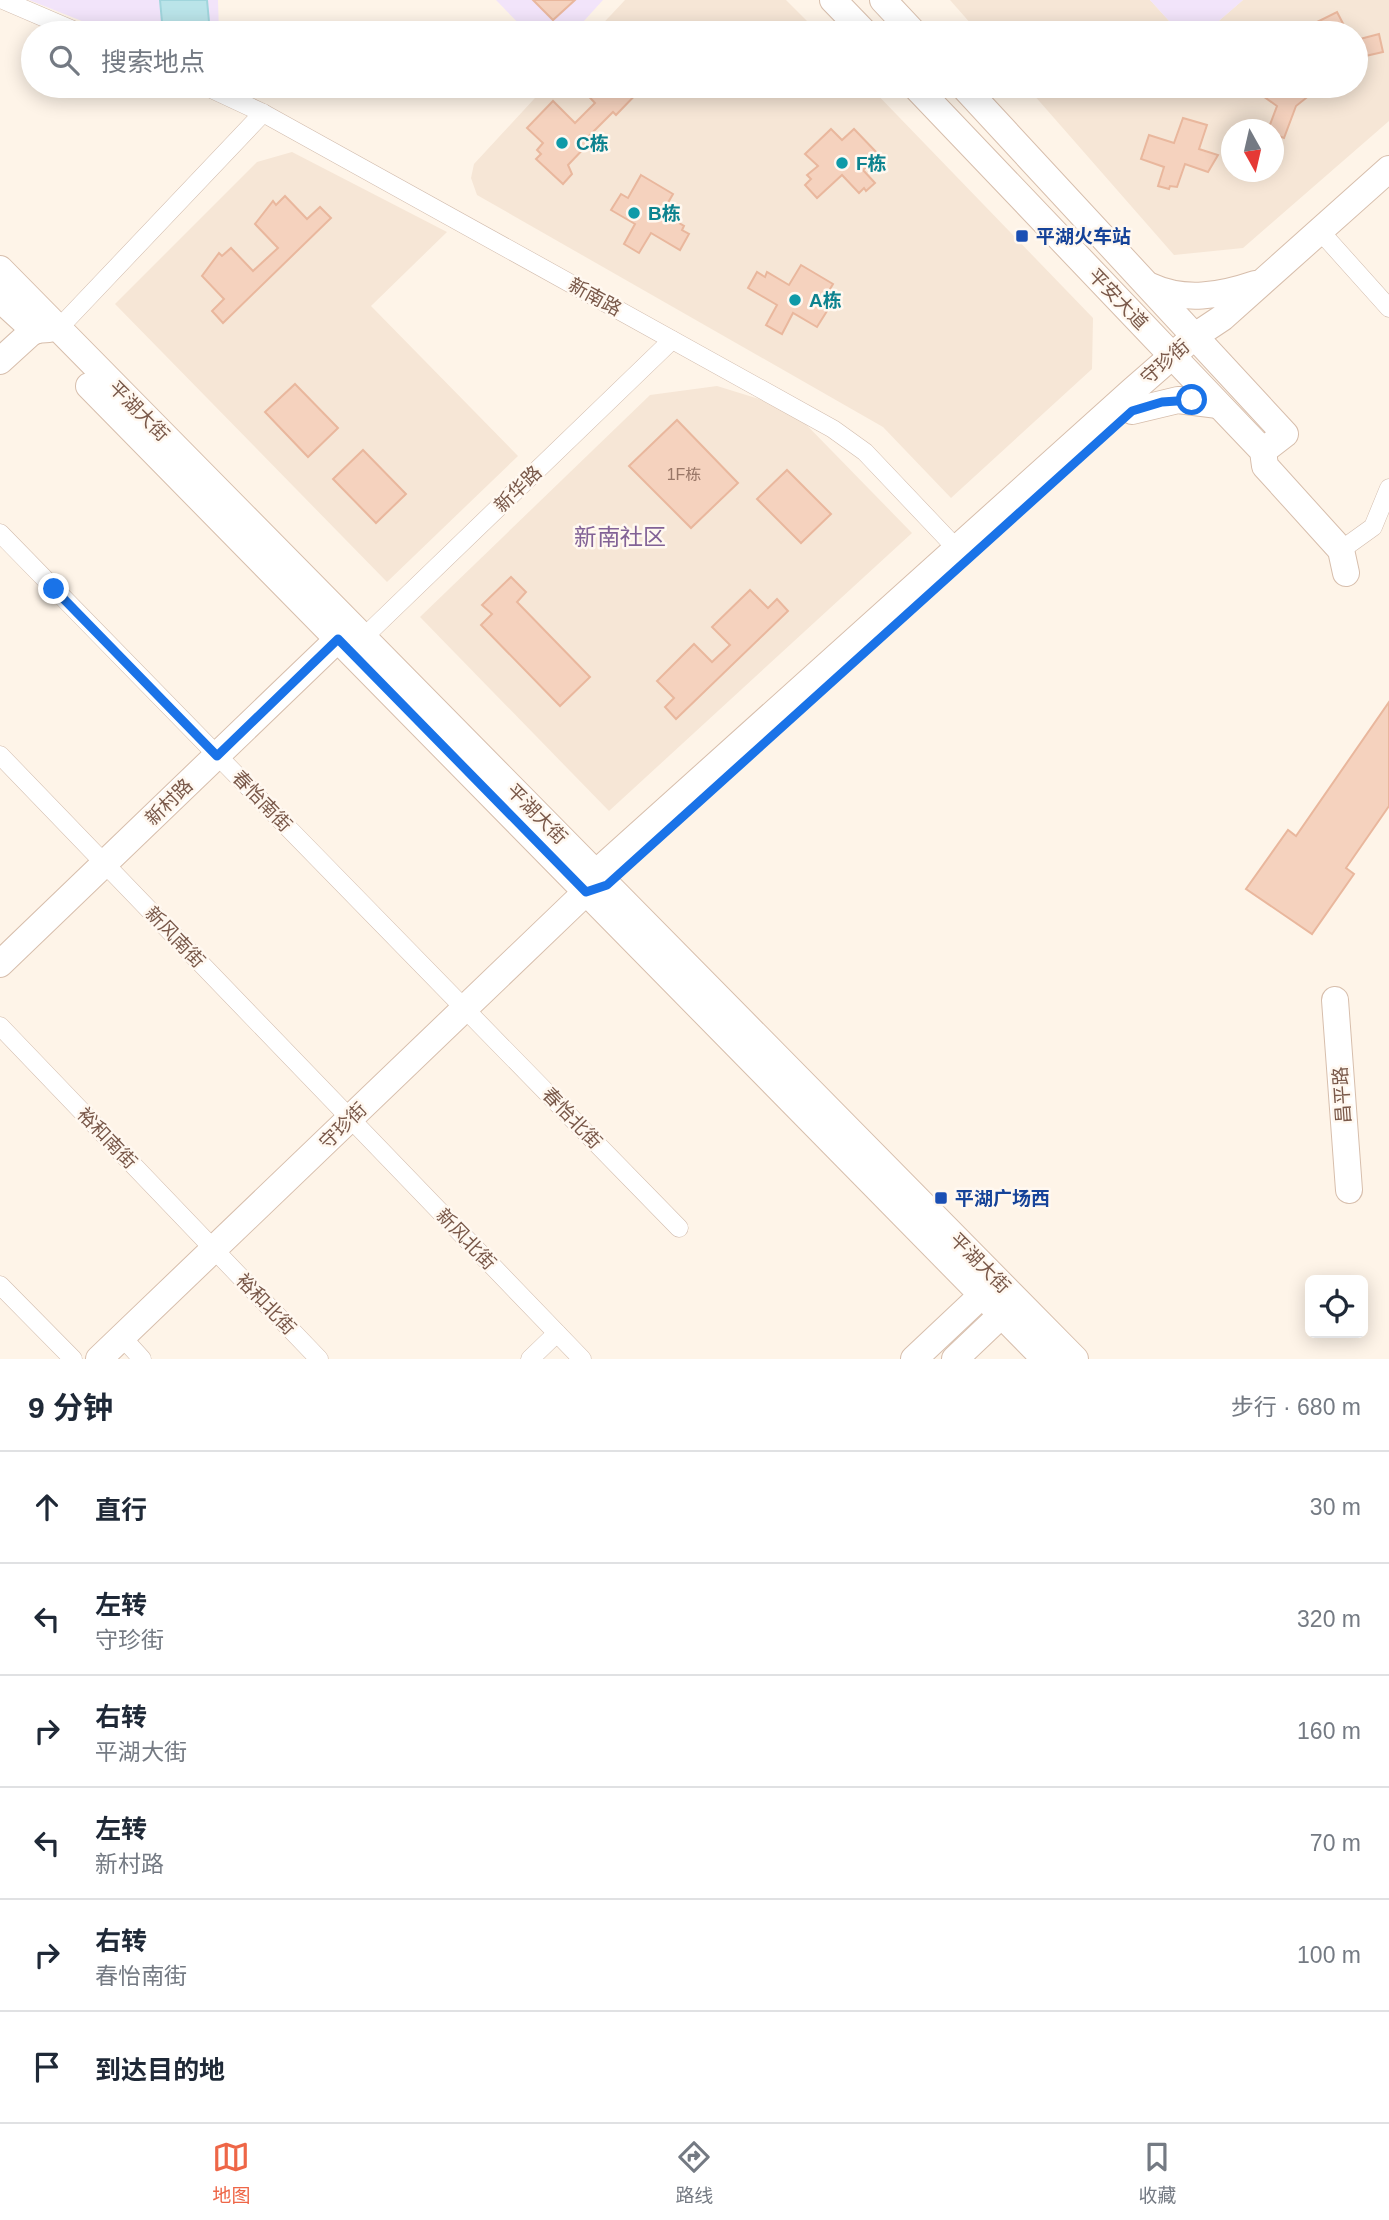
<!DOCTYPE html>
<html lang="zh">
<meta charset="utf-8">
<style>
:root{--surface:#fff;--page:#f2f2f3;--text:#1f2937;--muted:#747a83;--line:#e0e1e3;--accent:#ee6647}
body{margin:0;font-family:Arial,"Noto Sans SC",sans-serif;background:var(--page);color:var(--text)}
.controls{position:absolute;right:21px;bottom:21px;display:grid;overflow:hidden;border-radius:10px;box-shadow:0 4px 18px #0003}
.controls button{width:63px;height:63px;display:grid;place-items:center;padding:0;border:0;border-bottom:2px solid var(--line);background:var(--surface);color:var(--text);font:35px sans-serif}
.compass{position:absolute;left:1221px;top:119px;width:63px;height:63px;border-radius:50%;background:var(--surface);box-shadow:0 4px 18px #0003;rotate:172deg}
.stop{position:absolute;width:21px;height:21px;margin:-16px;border:5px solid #1a73e8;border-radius:50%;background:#fff}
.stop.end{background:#1a73e8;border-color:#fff;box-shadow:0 2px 7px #0008}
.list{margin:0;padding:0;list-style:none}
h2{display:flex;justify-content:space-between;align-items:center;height:91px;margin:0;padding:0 28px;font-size:30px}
h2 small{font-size:23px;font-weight:400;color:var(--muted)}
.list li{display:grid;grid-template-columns:46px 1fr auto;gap:21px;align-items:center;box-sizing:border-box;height:112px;padding:0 28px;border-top:2px solid var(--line)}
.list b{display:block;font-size:26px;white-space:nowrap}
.list p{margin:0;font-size:23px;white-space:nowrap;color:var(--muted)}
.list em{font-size:23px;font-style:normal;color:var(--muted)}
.icon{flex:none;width:38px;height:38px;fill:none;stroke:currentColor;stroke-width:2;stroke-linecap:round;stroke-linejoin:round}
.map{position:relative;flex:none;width:1389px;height:1359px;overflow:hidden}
.search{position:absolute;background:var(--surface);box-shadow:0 4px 18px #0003;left:21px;right:21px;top:21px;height:77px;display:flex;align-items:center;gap:18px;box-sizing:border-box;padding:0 24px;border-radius:38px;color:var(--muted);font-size:26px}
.sheet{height:763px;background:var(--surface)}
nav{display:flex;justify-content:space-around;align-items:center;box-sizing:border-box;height:98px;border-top:2px solid var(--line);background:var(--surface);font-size:19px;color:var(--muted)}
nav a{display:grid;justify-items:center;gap:4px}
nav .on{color:var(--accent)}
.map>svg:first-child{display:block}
.residential{fill:#f6e6d6;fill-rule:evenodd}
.education{fill:#f2e4fa}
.water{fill:#bae4e9;stroke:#a0d5dc;stroke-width:2}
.building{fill:#f5d2be;stroke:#e9b79d;stroke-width:2}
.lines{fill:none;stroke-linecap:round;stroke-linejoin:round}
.street-casing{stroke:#d1bbac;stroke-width:19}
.secondary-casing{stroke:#d7beac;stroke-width:28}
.street{stroke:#fff;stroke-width:18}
.secondary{stroke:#fff;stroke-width:26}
.route{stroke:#1a73e8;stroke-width:9}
.culture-dot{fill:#0f9aa8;stroke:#fff8f0;stroke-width:2.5}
.transit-dot{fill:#1a4fb4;stroke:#fff8f0;stroke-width:2.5}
.labels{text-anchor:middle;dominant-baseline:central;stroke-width:5;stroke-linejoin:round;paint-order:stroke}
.number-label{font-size:16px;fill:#997767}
.culture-label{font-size:19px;font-weight:bold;fill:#0d838f;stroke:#fff8f0;text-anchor:start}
.transit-label{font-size:19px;font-weight:bold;fill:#164399;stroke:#fff8f0;text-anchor:start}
.street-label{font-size:19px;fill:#7a594a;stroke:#fff8f0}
.quarter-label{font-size:23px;fill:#826296;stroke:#fff8f0}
</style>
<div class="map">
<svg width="1389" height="1359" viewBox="0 0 1389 1359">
<rect width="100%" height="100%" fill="#fef4e8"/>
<g class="residential">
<polygon points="625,0 786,0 819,33 594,33"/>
<polygon points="950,0 1150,0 1180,33 979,33"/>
<path d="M1243,0H1389V121L1243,248L1174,255L1026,86H1356V33H1205ZM1232,130H1274V172H1232Z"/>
<polygon points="546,86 869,86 1093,318 1092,369 951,498 883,427 477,195 471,178 474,164"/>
<polygon points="292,152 447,232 371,306 518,456 387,582 115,304 257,162"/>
<polygon points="717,386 791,409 912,533 609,811 420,617 650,395"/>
</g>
<g class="education">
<polygon points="29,0 218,0 219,33 112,33"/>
<polygon points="496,0 603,0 573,33 528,33"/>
<polygon points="1150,0 1243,0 1205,33 1180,33"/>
</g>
<polygon class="water" points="160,0 207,0 210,33 163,33"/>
<g class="building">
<polygon points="533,0 575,0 553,20"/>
<polygon points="1337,12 1348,33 1318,33 1313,24"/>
<polygon points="1379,34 1383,52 1361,57 1359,51 1356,52 1356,40"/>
<polygon points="579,86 644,86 616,115 613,112 585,140 589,143 568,165 572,174 563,184 536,159 541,154 537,150 543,143 527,128 553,101 575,123 595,103"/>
<polygon points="1249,86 1284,86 1289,89 1293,86 1321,86 1296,106 1284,138 1273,134 1273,130 1268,130 1277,106"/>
<polygon points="1183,118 1207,125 1199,149 1218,155 1208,172 1185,164 1177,187 1170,186 1169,189 1158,186 1164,167 1141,159 1149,135 1174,143"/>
<polygon points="831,129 842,140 854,129 879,155 863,170 875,183 866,191 864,188 859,193 842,175 817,198 805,185 811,179 807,175 818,166 805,154"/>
<polygon points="641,175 673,194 662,213 684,226 682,230 689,234 680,250 651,233 639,253 624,244 635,224 611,210 621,194 628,198"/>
<polygon points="285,196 307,219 320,207 331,218 223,323 212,311 224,299 202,276 219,253 222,256 231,248 253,271 266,259 278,248 255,224 273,201 276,205"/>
<polygon points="801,265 833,284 820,306 827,311 817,327 793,313 782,334 766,325 777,305 748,288 757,272 765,277 767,272 789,285"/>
<polygon points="295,384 338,428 308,457 265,412"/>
<polygon points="677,420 738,483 691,528 629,466"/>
<polygon points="363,450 406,494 376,523 333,479"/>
<polygon points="787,470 831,514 801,543 757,499"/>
<polygon points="511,577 526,592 517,602 590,677 560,706 481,625 492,614 482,605"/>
<polygon points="750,590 768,608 777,599 788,611 676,719 665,707 674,698 657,681 694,644 712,662 730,645 712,627"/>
<polygon points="1389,702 1389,806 1346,868 1354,874 1312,934 1246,889 1288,830 1296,836"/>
</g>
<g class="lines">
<g class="street-casing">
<g id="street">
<polyline points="3,0 80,33"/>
<polyline points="205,86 263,113 833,429 865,452 957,549"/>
<polyline points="1320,231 1389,308"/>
<polyline points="58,329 263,113"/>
<polyline points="0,533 679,1228"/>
<polyline points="1341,550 1373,527 1389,488"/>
<polyline points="363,638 672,340"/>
<polyline points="0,755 582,1359"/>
<polyline points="0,1026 319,1359"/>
<polyline points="0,1285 73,1359"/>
<polyline points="122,1337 142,1359"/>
<polyline points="530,1359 557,1333"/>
</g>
</g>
<g class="secondary-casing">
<g id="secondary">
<polyline points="833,0 865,33"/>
<polyline points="883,0 914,33"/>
<polyline points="915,86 1263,451 1265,466 1341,550 1346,573"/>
<polyline points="963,86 1285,434 1263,451"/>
<polyline points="0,269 1075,1359"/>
<path d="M1150,286C1184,302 1220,296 1255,284"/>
<polyline points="0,299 35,331"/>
<polyline points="0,361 34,330 49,329"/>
<polyline points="89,386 1045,1359"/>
<polyline points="1132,411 1178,400 1218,405"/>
<polyline points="0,964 338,639"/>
<polyline points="1335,1000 1349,1190"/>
<polyline points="99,1359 586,892 596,873 1132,391 1195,336 1222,318 1389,169"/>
<polyline points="914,1359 982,1295 998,1297"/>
<polyline points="955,1359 1015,1302"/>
</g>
</g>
<use href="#street" class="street"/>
<use href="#secondary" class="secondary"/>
</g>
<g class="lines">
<polyline class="route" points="54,589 217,756 338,639 586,892 607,885 1132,411 1162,402 1192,400"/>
</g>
<g class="culture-dot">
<circle cx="562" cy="143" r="7"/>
<circle cx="842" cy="163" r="7"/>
<circle cx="634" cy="213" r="7"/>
<circle cx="795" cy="300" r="7"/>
</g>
<g class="transit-dot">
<rect x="1015" y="229" width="14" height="14" rx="3.5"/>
<rect x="934" y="1191" width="14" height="14" rx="3.5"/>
</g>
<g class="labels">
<g class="number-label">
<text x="684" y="474">1F栋</text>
</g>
<g class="culture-label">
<text x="576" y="143">C栋</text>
<text x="856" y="163">F栋</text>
<text x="648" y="213">B栋</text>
<text x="809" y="300">A栋</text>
</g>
<g class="transit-label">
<text x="1036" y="236">平湖火车站</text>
<text x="955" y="1198">平湖广场西</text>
</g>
<g class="street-label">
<text transform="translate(595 297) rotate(29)">新南路</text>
<text transform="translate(1118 299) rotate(46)">平安大道</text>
<text transform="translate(1165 362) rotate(-41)">守珍街</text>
<text transform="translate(139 411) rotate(45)">平湖大街</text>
<text transform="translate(518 489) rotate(-44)">新华路</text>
<text transform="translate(262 801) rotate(46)">春怡南街</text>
<text transform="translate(169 802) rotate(-44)">新村路</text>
<text transform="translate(537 814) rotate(45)">平湖大街</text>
<text transform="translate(175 937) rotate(46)">新风南街</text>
<text transform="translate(1342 1095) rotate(-94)">昌平路</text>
<text transform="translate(572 1118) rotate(46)">春怡北街</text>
<text transform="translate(343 1126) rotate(-44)">守珍街</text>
<text transform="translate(107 1138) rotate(46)">裕和南街</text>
<text transform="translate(466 1239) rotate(46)">新风北街</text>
<text transform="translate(980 1263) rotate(45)">平湖大街</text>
<text transform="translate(266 1304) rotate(46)">裕和北街</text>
</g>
<g class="quarter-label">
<text x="620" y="537">新南社区</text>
</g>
</g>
</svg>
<div class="controls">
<button><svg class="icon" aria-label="locate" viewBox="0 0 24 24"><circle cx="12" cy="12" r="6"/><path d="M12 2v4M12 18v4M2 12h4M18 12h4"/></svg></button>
</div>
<svg class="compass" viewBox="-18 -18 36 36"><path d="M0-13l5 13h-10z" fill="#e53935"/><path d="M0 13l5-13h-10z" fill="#747a83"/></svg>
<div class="stop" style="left:1192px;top:400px"></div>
<div class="stop end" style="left:54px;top:589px"></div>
<div class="search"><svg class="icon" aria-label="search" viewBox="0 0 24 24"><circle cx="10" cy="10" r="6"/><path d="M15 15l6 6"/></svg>搜索地点</div>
</div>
<section class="sheet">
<h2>9 分钟<small>步行 · 680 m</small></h2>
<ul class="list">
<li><svg class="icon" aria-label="ahead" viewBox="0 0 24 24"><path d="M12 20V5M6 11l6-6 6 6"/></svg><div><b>直行</b></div><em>30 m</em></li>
<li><svg class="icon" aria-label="left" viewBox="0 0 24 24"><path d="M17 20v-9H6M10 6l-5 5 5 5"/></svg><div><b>左转</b><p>守珍街</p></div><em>320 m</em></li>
<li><svg class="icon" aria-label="right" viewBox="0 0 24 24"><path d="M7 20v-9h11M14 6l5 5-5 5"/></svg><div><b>右转</b><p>平湖大街</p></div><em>160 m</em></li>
<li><svg class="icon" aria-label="left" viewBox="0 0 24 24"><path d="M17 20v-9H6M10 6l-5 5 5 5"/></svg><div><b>左转</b><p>新村路</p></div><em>70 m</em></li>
<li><svg class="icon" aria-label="right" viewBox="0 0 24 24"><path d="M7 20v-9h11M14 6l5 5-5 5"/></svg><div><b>右转</b><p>春怡南街</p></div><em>100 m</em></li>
<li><svg class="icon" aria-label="arrive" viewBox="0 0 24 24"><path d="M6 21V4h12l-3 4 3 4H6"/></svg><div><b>到达目的地</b></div></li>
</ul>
</section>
<nav>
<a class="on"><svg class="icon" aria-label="map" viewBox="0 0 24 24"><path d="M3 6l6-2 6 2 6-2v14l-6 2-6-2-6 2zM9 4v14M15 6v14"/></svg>地图</a>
<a><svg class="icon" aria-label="directions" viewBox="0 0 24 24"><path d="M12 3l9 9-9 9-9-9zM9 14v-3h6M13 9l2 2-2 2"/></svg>路线</a>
<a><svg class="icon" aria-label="saved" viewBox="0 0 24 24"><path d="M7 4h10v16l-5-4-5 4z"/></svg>收藏</a>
</nav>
